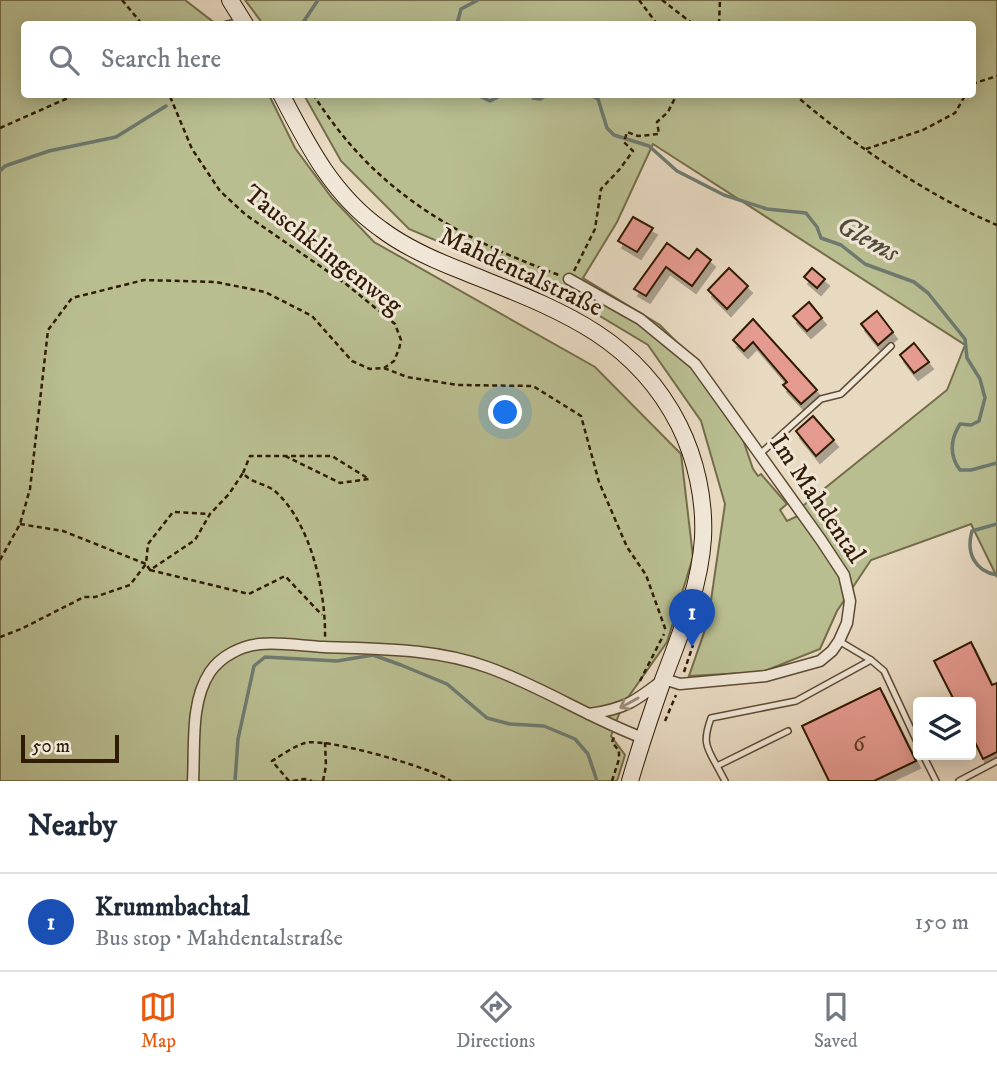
<!DOCTYPE html>
<meta charset="utf-8">
<style>
:root{--surface:#fff;--page:#f2f2f3;--text:#1f2937;--muted:#747a83;--line:#e0e1e3;--accent:#ea580c}
body{margin:0;font-family:"IM FELL DW Pica",serif;background:var(--page);color:var(--text)}
.controls{position:absolute;right:21px;bottom:21px;display:grid;overflow:hidden;border-radius:7px;box-shadow:0 4px 18px #0003}
.controls button{width:63px;height:63px;display:grid;place-items:center;padding:0;border:0;border-bottom:2px solid var(--line);background:var(--surface);color:var(--text);font:35px sans-serif}
.scale{position:absolute;left:21px;bottom:18px;width:98px;box-sizing:border-box;padding-left:7px;border:4px solid #301c04;border-top:0;font-size:19px;line-height:24px;white-space:nowrap;color:#301c04;-webkit-text-stroke:5px #f0e6d7;paint-order:stroke}
.you{position:absolute;left:506px;top:413px;width:24px;height:24px;margin:-18px;border:5px solid #fff;border-radius:50%;background:#1a73e8;box-shadow:0 0 0 10px #1a73e833}
.badge{display:grid;place-items:center;width:46px;height:46px;border-radius:50%;background:var(--accent);color:#fff;font-size:23px;font-weight:700}
.pin{position:absolute;translate:-50% -58px;filter:drop-shadow(0 2px 4px #0008)}
.pin::after{content:'';position:absolute;top:37px;width:24px;height:21px;background:inherit;clip-path:polygon(0 0,100% 0,50% 100%)}
.list{margin:0;padding:0;list-style:none}
h2{display:flex;justify-content:space-between;align-items:center;height:91px;margin:0;padding:0 28px;font-size:30px}
h2 small{font-size:23px;font-weight:400;color:var(--muted)}
.list li{display:grid;grid-template-columns:46px 1fr auto;gap:21px;align-items:center;box-sizing:border-box;height:98px;padding:0 28px;border-top:2px solid var(--line)}
.list b{display:block;font-size:26px;white-space:nowrap}
.list p{margin:0;font-size:23px;white-space:nowrap;color:var(--muted)}
.list em{font-size:23px;font-style:normal;color:var(--muted)}
.icon{flex:none;width:38px;height:38px;fill:none;stroke:currentColor;stroke-width:2;stroke-linecap:round;stroke-linejoin:round}
.map{position:relative;flex:none;width:997px;height:781px;overflow:hidden}
.search{position:absolute;background:var(--surface);box-shadow:0 4px 18px #0003;left:21px;right:21px;top:21px;height:77px;display:flex;align-items:center;gap:18px;box-sizing:border-box;padding:0 24px;border-radius:7px;color:var(--muted);font-size:26px}
.sheet{height:189px;background:var(--surface)}
nav{display:flex;justify-content:space-around;align-items:center;box-sizing:border-box;height:98px;border-top:2px solid var(--line);background:var(--surface);font-size:19px;color:var(--muted)}
nav a{display:grid;justify-items:center;gap:4px}
nav .on{color:var(--accent)}
.map>svg:first-child{display:block}
.green{fill:#b9be91;stroke:#746d4a;stroke-width:2;fill-rule:evenodd}
.lines{fill:none;stroke-linecap:round;stroke-linejoin:round}
.stream{stroke:#6e7a6f;stroke-width:3.5}
.building{fill:#e59a90;stroke:#301c04;stroke-width:2;filter:url(#shadow)}
.service-casing{stroke:#5e4b33;stroke-width:8}
.minor-casing{stroke:#5e4b33;stroke-width:13}
.secondary-casing{stroke:#301c04;stroke-width:18}
.path{stroke:#301c04;stroke-width:2.5;stroke-dasharray:5 3.5;stroke-linecap:butt}
.service{stroke:#f0e6d7;stroke-width:5}
.minor{stroke:#f0e6d7;stroke-width:10}
.secondary{stroke:#f0e6d7;stroke-width:16}
.oneway{stroke:#9a8b78}
.labels{text-anchor:middle;dominant-baseline:central;stroke-width:6;stroke-linejoin:round;paint-order:stroke}
.number-label{font-size:23px;fill:#5d3c27}
.street-label{font-size:26px;fill:#301c04;stroke:#f0e6d7}
.water-label{font-size:28px;font-style:italic;fill:#4f4b3a;stroke:#f0e6d7}
</style>
<div class="map">
<svg width="997" height="781" viewBox="0 0 997 781">
<defs>
<filter id="shadow"><feDropShadow dx="4" dy="7" stdDeviation="0" flood-color="#0004"/></filter>
</defs>
<rect width="100%" height="100%" fill="#e8d9c1"/>
<filter id="stains"><feTurbulence type="fractalNoise" baseFrequency=".00286" numOctaves="4"/><feColorMatrix values="0 0 0 0 .2 0 0 0 0 .09 0 0 0 0 .02 0 0 0 .5 -.17"/></filter>
<radialGradient id="worn" r=".72"><stop offset=".6" stop-color="#630" stop-opacity="0"/><stop offset="1" stop-color="#630" stop-opacity=".3"/></radialGradient>
<g class="green">
<polygon points="0,0 185,0 216,24 24,24 24,94 269,95 295,148 332,198 374,242 595,367 681,454 693,557 667,642 622,706 611,736 625,755 617,781 0,781"/>
<path d="M245,0H997V577L971,524L871,560L837,611L820,649L762,672L689,676L708,621L725,504L701,421L648,345L568,297L409,229L341,161L304,95L972,94V24H263ZM653,144L965,345L947,390L799,509L802,514L787,521L780,510L787,504L761,474L758,476L753,469L737,422L705,371L660,325L583,278L617,222Z"/>
</g>
<g class="lines">
<g class="stream">
<polyline points="302,24 318,0"/>
<polyline points="457,24 461,9 478,0"/>
<polyline points="475,94 490,101 504,94"/>
<polyline points="531,94 533,98 540,99 549,94"/>
<path d="M588,94L598,99L607,128L614,135L649,146L677,171L724,195L767,209L806,213L817,227L821,238L841,245L865,264L914,282L928,293L965,339L967,358L980,379L985,398L979,421L971,425L960,424C950,440 949,455 960,470H971L997,463"/>
<polyline points="187,95 189,94"/>
<polyline points="0,171 5,166 49,151 116,137 166,106"/>
<path d="M997,524L972,531C966,552 974,571 997,575"/>
<polyline points="235,781 238,739 254,666 265,657 337,661 373,655 401,665 447,684 487,718 510,724 544,726 575,739 588,754 597,781"/>
</g>
</g>
<g class="building">
<polygon points="633,217 653,228 637,252 618,241"/>
<polygon points="667,243 689,259 697,249 711,260 692,286 666,267 646,296 634,289"/>
<polygon points="729,268 748,286 727,309 708,290"/>
<polygon points="812,268 825,279 817,288 804,277"/>
<polygon points="809,302 822,318 807,331 793,316"/>
<polygon points="877,311 893,332 878,345 861,324"/>
<polygon points="753,319 817,390 801,404 783,385 787,382 753,342 744,351 733,340"/>
<polygon points="914,343 929,362 914,373 900,355"/>
<polygon points="813,416 834,440 816,456 796,431"/>
<polygon points="971,642 992,685 997,683 997,752 983,759 971,734 971,702 955,702 934,661"/>
<polygon points="880,688 916,761 874,781 829,781 802,726"/>
</g>
<g class="lines">
<g class="service-casing">
<g id="service">
<polyline points="227,24 240,22"/>
<polyline points="760,454 821,399 841,394 891,346"/>
<polyline points="871,660 884,671 918,744"/>
<path d="M788,731L717,766C705,746 703,740 711,718L796,701L871,660L839,641"/>
<polyline points="923,755 936,781"/>
<polyline points="717,766 725,781"/>
<polyline points="959,781 997,761"/>
</g>
</g>
<g class="minor-casing">
<g id="minor">
<path d="M569,279L640,319L695,364L821,540L844,575L850,601L847,623L839,641L832,651L820,661L766,676L680,684L664,679C636,701 625,709 589,714"/>
<path d="M193,781C195,746 190,702 210,672C221,656 241,646 260,644C280,642 303,646 324,647C379,649 435,648 487,667C541,686 589,718 643,738"/>
</g>
</g>
<g class="secondary-casing">
<g id="secondary">
<polyline points="230,0 245,24"/>
<path d="M281,94C308,146 333,195 381,229C406,248 436,261 465,272C554,308 633,334 679,425C696,459 705,500 703,538C700,587 680,635 663,680C651,714 640,747 630,781"/>
</g>
</g>
<g class="path">
<polyline points="122,0 142,24"/>
<polyline points="639,0 657,24"/>
<polyline points="662,0 693,24"/>
<polyline points="719,24 720,0"/>
<polyline points="972,84 997,76"/>
<path d="M313,94C374,191 454,236 559,275"/>
<path d="M794,94C849,142 930,197 997,225"/>
<polyline points="0,128 77,94"/>
<polyline points="866,149 923,130 955,113 966,94"/>
<polyline points="574,271 595,229 601,189 619,170 633,151 624,142 627,132 638,136 659,134 657,122 668,112 677,94"/>
<polyline points="384,368 407,377 458,385 533,386 581,416 599,482 627,547 646,575 666,631"/>
<polyline points="243,473 250,456 332,456 369,479 340,483 285,456"/>
<polyline points="20,524 63,531 146,564 148,544 173,512 210,514"/>
<polyline points="0,560 20,524 30,489 48,330 72,298 144,280 216,282 265,292 312,316 352,361 370,369 384,368 394,361 399,349 401,340 395,324 346,284 246,215 220,191 192,149 169,94"/>
<polyline points="150,570 249,594 285,576 322,615"/>
<path d="M0,637L21,629L84,597H95L130,585L146,564L150,570L195,540L210,514L229,494L243,473C252,484 266,483 276,492C311,524 326,592 325,638"/>
<polyline points="684,672 693,645"/>
<polyline points="640,681 664,634"/>
<polyline points="665,721 676,695"/>
<path d="M289,781L272,761C282,755 294,746 305,743C326,737 432,768 451,781"/>
<polyline points="293,781 304,779 312,781"/>
<polyline points="323,781 326,766 325,742"/>
<polyline points="612,781 619,759 619,751 612,742 614,737"/>
</g>
<use href="#service" class="service"/>
<use href="#minor" class="minor"/>
<use href="#secondary" class="secondary"/>
</g>
<defs><path id="oneway-shaft" d="M-6 0H5M1.5-3L5.5 0L1.5 3" fill="none" stroke-width="1.6" stroke-linecap="round" stroke-linejoin="round" transform="scale(1.75)"/></defs>
<use class="oneway" href="#oneway-shaft" transform="translate(629 703) rotate(151)"/>
<g class="labels">
<g class="number-label">
<text x="859" y="744">6</text>
</g>
<g class="street-label">
<text transform="translate(323 250) rotate(38)">Tauschklingenweg</text>
<text transform="translate(521 272) rotate(25)">Mahdentalstraße</text>
<text transform="translate(817 499) rotate(56)">Im Mahdental</text>
</g>
<g class="water-label">
<text transform="translate(868 239) rotate(29)">Glems</text>
</g>
</g>
<rect width="100%" height="100%" filter="url(#stains)"/>
<rect width="100%" height="100%" fill="url(#worn)"/>
</svg>
<div class="controls">
<button><svg class="icon" aria-label="layers" viewBox="0 0 24 24"><path d="M12 4l9 5-9 5-9-5zM3 14l9 5 9-5"/></svg></button>
</div>
<div class="scale">50 m</div>
<div class="you"></div>
<div class="pin badge" style="left:692px;top:647px;background:#1a4fb4">1</div>
<div class="search"><svg class="icon" aria-label="search" viewBox="0 0 24 24"><circle cx="10" cy="10" r="6"/><path d="M15 15l6 6"/></svg>Search here</div>
</div>
<section class="sheet">
<h2>Nearby<small></small></h2>
<ul class="list">
<li><span class="badge" style="background:#1a4fb4">1</span><div><b>Krummbachtal</b><p>Bus stop · Mahdentalstraße</p></div><em>150 m</em></li>
</ul>
</section>
<nav>
<a class="on"><svg class="icon" aria-label="map" viewBox="0 0 24 24"><path d="M3 6l6-2 6 2 6-2v14l-6 2-6-2-6 2zM9 4v14M15 6v14"/></svg>Map</a>
<a><svg class="icon" aria-label="directions" viewBox="0 0 24 24"><path d="M12 3l9 9-9 9-9-9zM9 14v-3h6M13 9l2 2-2 2"/></svg>Directions</a>
<a><svg class="icon" aria-label="saved" viewBox="0 0 24 24"><path d="M7 4h10v16l-5-4-5 4z"/></svg>Saved</a>
</nav>
